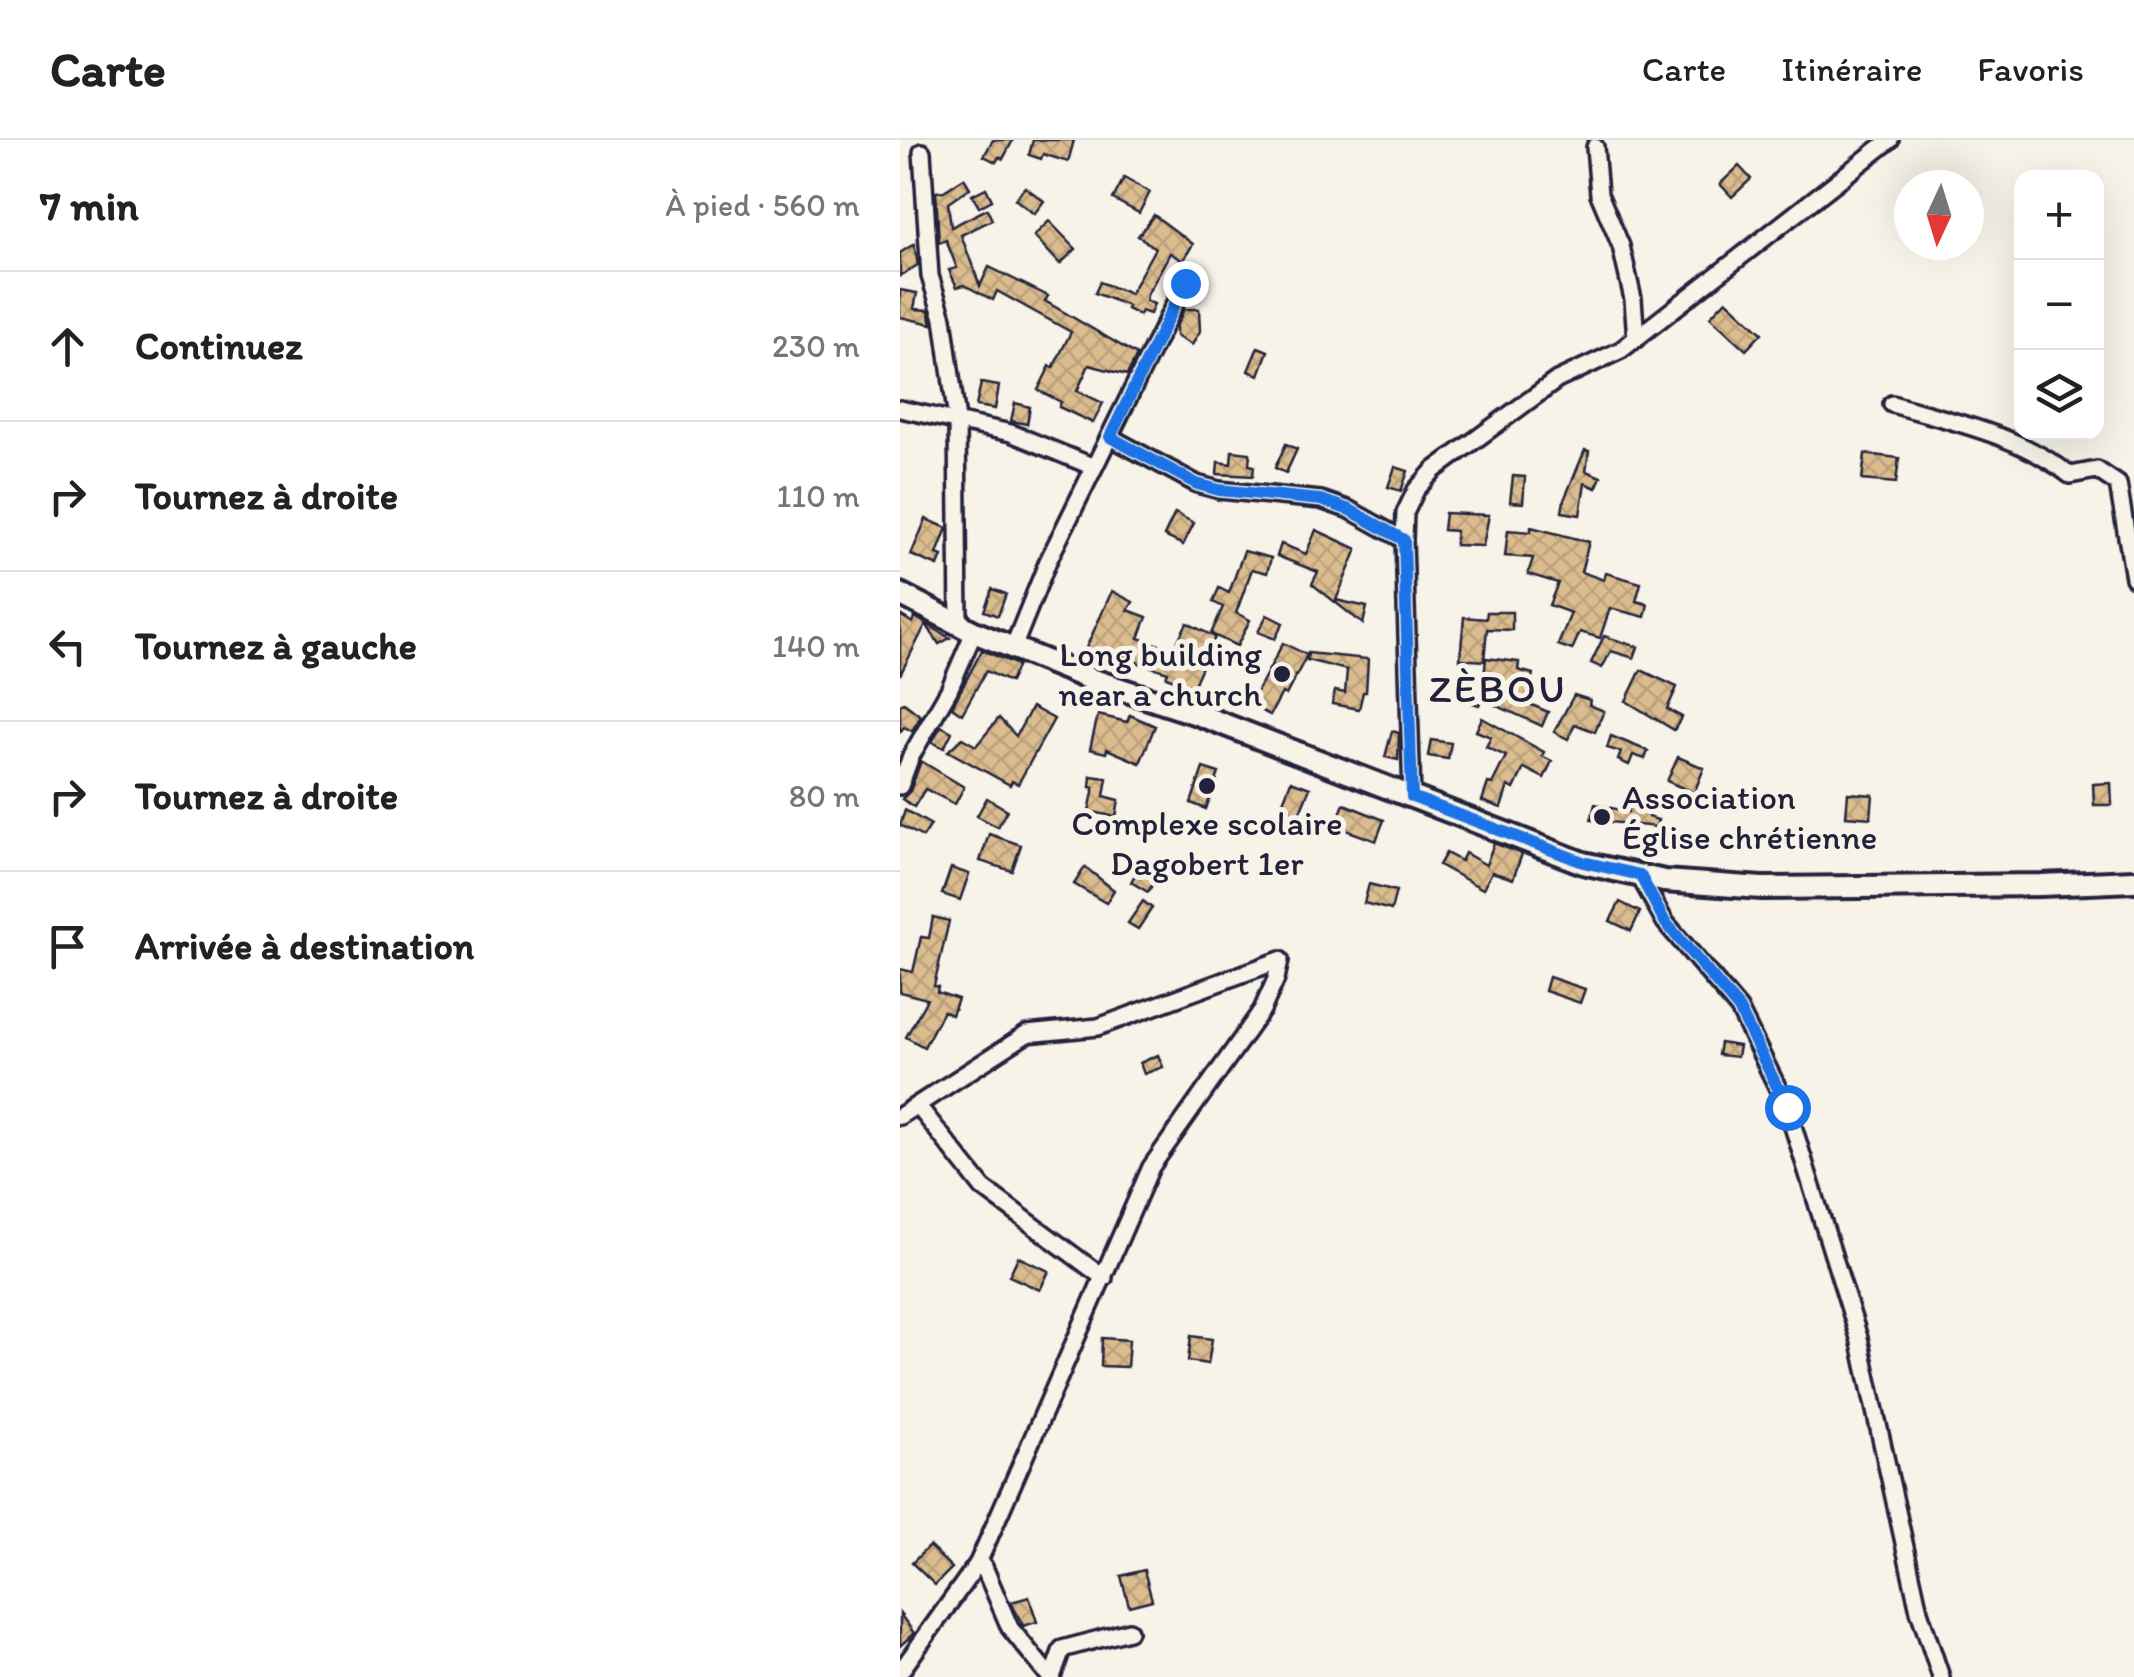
<!DOCTYPE html>
<html lang="fr">
<meta charset="utf-8">
<style>
:root{--surface:#fff;--page:#f6f6f6;--text:#222;--muted:#767676;--line:#e0e0e0}
body{margin:0;font-family:Itim,sans-serif;background:var(--page);color:var(--text)}
.controls{position:absolute;right:30px;top:30px;display:grid;overflow:hidden;border-radius:20px;box-shadow:0 10px 40px #0002}
.controls button{width:90px;height:90px;display:grid;place-items:center;padding:0;border:0;border-bottom:2px solid var(--line);background:var(--surface);color:var(--text);font:50px sans-serif}
.compass{position:absolute;left:994px;top:30px;width:90px;height:90px;border-radius:50%;background:var(--surface);box-shadow:0 10px 40px #0002;rotate:184deg}
.stop{position:absolute;width:30px;height:30px;margin:-22px;border:8px solid #1a73e8;border-radius:50%;background:#fff}
.stop.end{background:#1a73e8;border-color:#fff;box-shadow:0 2px 10px #0008}
.list{margin:0;padding:0;list-style:none}
h2{display:flex;justify-content:space-between;align-items:center;height:130px;margin:0;padding:0 40px;font-size:42px}
h2 small{font-size:32px;font-weight:400;color:var(--muted)}
.list li{display:grid;grid-template-columns:65px 1fr auto;gap:30px;align-items:center;box-sizing:border-box;height:150px;padding:0 40px;border-top:2px solid var(--line)}
.list b{display:block;font-size:38px;white-space:nowrap}
.list em{font-size:32px;font-style:normal;color:var(--muted)}
.icon{flex:none;width:55px;height:55px;fill:none;stroke:currentColor;stroke-width:2;stroke-linecap:round;stroke-linejoin:round}
.map{position:relative;flex:none;width:1234px;height:1537px;overflow:hidden}
header{display:flex;align-items:center;gap:60px;box-sizing:border-box;height:140px;padding:0 50px;background:var(--surface);border-bottom:2px solid var(--line)}
header strong{font-size:48px}
nav{display:flex;gap:55px;margin-inline-start:auto;font-size:35px}
main{display:flex}
aside{flex:1;background:var(--surface)}
.map>svg:first-child{display:block}
.building{fill:url(#building-cross-hatch);stroke:#22223b;stroke-width:2.5}
.lines{fill:none;stroke-linecap:round;stroke-linejoin:round}
.minor-casing{stroke:#22223b;stroke-width:22}
.tertiary-casing{stroke:#22223b;stroke-width:28}
.minor{stroke:#f7f3e8;stroke-width:15}
.tertiary{stroke:#f7f3e8;stroke-width:20}
.route{stroke:#1a73e8;stroke-width:12}
.poi-dot{fill:#22223b;stroke:#f7f3e8;stroke-width:4}
.labels{text-anchor:middle;dominant-baseline:central;stroke-width:10;stroke-linejoin:round;paint-order:stroke}
.poi-label{font-size:35px;fill:#22223b;stroke:#f7f3e8;text-anchor:end}
.quarter-label{font-size:40px;letter-spacing:2.5px;fill:#22223b;stroke:#f7f3e8}
</style>
<header>
<strong>Carte</strong>
<nav><a>Carte</a><a>Itinéraire</a><a>Favoris</a></nav>
</header>
<main>
<aside>
<h2>7 min<small>À pied · 560 m</small></h2>
<ul class="list">
<li><svg class="icon" aria-label="ahead" viewBox="0 0 24 24"><path d="M12 20V5M6 11l6-6 6 6"/></svg><div><b>Continuez</b></div><em>230 m</em></li>
<li><svg class="icon" aria-label="right" viewBox="0 0 24 24"><path d="M7 20v-9h11M14 6l5 5-5 5"/></svg><div><b>Tournez à droite</b></div><em>110 m</em></li>
<li><svg class="icon" aria-label="left" viewBox="0 0 24 24"><path d="M17 20v-9H6M10 6l-5 5 5 5"/></svg><div><b>Tournez à gauche</b></div><em>140 m</em></li>
<li><svg class="icon" aria-label="right" viewBox="0 0 24 24"><path d="M7 20v-9h11M14 6l5 5-5 5"/></svg><div><b>Tournez à droite</b></div><em>80 m</em></li>
<li><svg class="icon" aria-label="arrive" viewBox="0 0 24 24"><path d="M6 21V4h12l-3 4 3 4H6"/></svg><div><b>Arrivée à destination</b></div></li>
</ul>
</aside>
<div class="map">
<svg width="1234" height="1537" viewBox="0 0 1234 1537">
<defs>
<pattern id="building-cross-hatch" width="8" height="8" patternUnits="userSpaceOnUse" patternTransform="scale(2.5)"><rect width="8" height="8" fill="#dbbc8e"/><path d="M0 0l8 8M0 8l8-8" fill="none" stroke="#bca17b"/></pattern>
</defs>
<rect width="100%" height="100%" fill="#f7f3e8"/>
<filter id="ink" filterUnits="userSpaceOnUse"><feTurbulence type="fractalNoise" baseFrequency=".01" numOctaves="2"/><feDisplacementMap in="SourceGraphic" scale="20" xChannelSelector="R" yChannelSelector="G"/><feConvolveMatrix kernelMatrix="1 2 1 2 8 2 1 2 1" color-interpolation-filters="sRGB"/></filter>
<g filter="url(#ink)">
<g class="building">
<polygon points="93,0 113,0 103,19 99,17 96,22 84,16"/>
<polygon points="133,0 174,0 168,22 143,14 141,19 129,15"/>
<polygon points="839,26 851,39 832,57 820,44"/>
<polygon points="64,38 70,48 48,63 51,87 87,69 92,80 61,95 80,146 89,127 148,156 145,161 237,215 227,235 189,225 177,251 203,263 193,283 159,267 161,262 138,250 150,226 153,228 171,192 97,151 93,160 64,145 57,147 49,130 57,128 46,100 39,103 36,52 44,51"/>
<polygon points="224,38 250,52 239,73 213,59"/>
<polygon points="125,47 144,61 134,74 115,59"/>
<polygon points="86,48 92,60 79,67 72,55"/>
<polygon points="254,75 293,104 283,121 270,113 247,155 246,161 254,164 250,174 241,171 239,175 227,169 228,166 195,153 200,142 230,154 255,108 238,96"/>
<polygon points="149,81 176,109 160,124 134,96"/>
<polygon points="14,104 18,125 0,136 0,113"/>
<polygon points="0,150 17,153 14,169 29,170 32,184 0,177"/>
<polygon points="826,160 862,193 846,210 810,177"/>
<polygon points="284,169 299,169 300,191 292,205 276,196 276,187"/>
<polygon points="358,207 368,211 359,235 348,231"/>
<polygon points="81,243 99,246 95,269 76,266"/>
<polygon points="115,263 130,267 127,284 111,281"/>
<polygon points="386,304 397,309 386,333 375,328"/>
<polygon points="685,310 689,311 686,331 701,337 696,348 685,343 680,375 662,372 664,360"/>
<polygon points="332,311 350,313 349,325 354,326 353,336 317,334 318,322 331,324"/>
<polygon points="965,314 999,318 996,343 962,340"/>
<polygon points="495,327 508,331 501,351 488,347"/>
<polygon points="613,336 625,337 623,363 610,362"/>
<polygon points="275,373 294,383 283,405 264,396"/>
<polygon points="545,373 589,375 583,406 555,405 556,391 543,390"/>
<polygon points="26,379 47,388 37,414 42,416 38,426 11,415"/>
<polygon points="631,387 689,402 681,432 704,440 706,433 741,443 736,461 748,464 745,477 710,468 700,498 680,492 672,510 658,505 671,473 649,465 658,443 628,434 633,418 605,416 608,390 631,392"/>
<polygon points="416,390 457,409 436,460 467,467 463,484 412,444 418,432 377,416 381,404 406,414"/>
<polygon points="344,411 371,418 367,433 352,429 336,473 350,480 337,506 311,494 323,467 313,462 319,448 329,453"/>
<polygon points="92,449 106,454 98,476 84,471"/>
<polygon points="212,451 233,462 228,470 247,477 239,498 273,510 287,483 315,497 293,547 266,537 268,532 230,520 228,525 185,510"/>
<polygon points="587,472 612,472 612,490 587,489 584,521 560,519 564,477 586,479"/>
<polygon points="0,475 13,483 15,477 50,498 39,504 26,484 0,535"/>
<polygon points="367,475 383,483 375,499 358,492"/>
<polygon points="704,496 738,507 734,518 711,511 702,528 691,523"/>
<polygon points="383,503 407,515 386,555 382,553 370,575 350,565"/>
<polygon points="82,510 118,525 110,542 86,531 62,574 52,567"/>
<polygon points="408,513 468,519 466,552 463,552 459,569 432,564 435,551 445,553 447,530 407,520"/>
<polygon points="586,518 619,522 618,530 633,534 625,562 648,572 642,586 582,559 579,565 559,559 565,543 583,548"/>
<polygon points="741,530 777,547 767,569 782,577 774,590 726,561"/>
<polygon points="674,555 690,560 689,565 704,571 695,592 675,584 668,599 654,592"/>
<polygon points="4,563 21,576 12,591 4,587 0,592 0,565"/>
<polygon points="132,567 154,579 118,644 112,641 110,645 48,611 62,598 76,606 99,578 116,596"/>
<polygon points="198,575 227,582 230,575 255,586 240,623 207,609 206,613 190,609"/>
<polygon points="582,578 644,612 642,616 652,621 644,638 624,628 614,649 608,646 601,668 582,661 588,643 592,644 606,616 586,607 591,597 576,591"/>
<polygon points="41,586 52,592 44,608 32,602"/>
<polygon points="492,591 499,593 498,620 485,617"/>
<polygon points="711,596 748,611 745,619 733,615 729,625 718,620 721,612 707,608"/>
<polygon points="531,600 551,603 548,619 528,616"/>
<polygon points="778,617 804,628 794,653 767,641"/>
<polygon points="21,621 64,647 55,664 25,649 14,667 2,659 10,651"/>
<polygon points="303,628 319,633 306,669 291,663"/>
<polygon points="191,636 207,638 204,656 219,660 216,677 189,671 194,648 190,647"/>
<polygon points="391,641 410,648 398,676 380,669"/>
<polygon points="1211,643 1212,665 1194,665 1193,644"/>
<polygon points="948,653 973,655 971,678 946,676"/>
<polygon points="87,658 107,670 98,687 77,676"/>
<polygon points="730,660 750,663 748,677 758,680 756,687 691,680 695,664 728,672"/>
<polygon points="444,664 484,680 476,701 435,686"/>
<polygon points="5,670 31,685 23,697 0,685"/>
<polygon points="89,694 121,705 112,731 80,721"/>
<polygon points="594,703 622,714 613,739 592,732 583,749 539,725 546,713 561,721 565,713 586,725"/>
<polygon points="240,726 257,737 248,752 231,742"/>
<polygon points="185,727 214,750 206,763 174,744"/>
<polygon points="51,728 69,734 60,760 42,754"/>
<polygon points="469,744 496,751 491,770 464,763"/>
<polygon points="243,761 252,768 238,789 228,783"/>
<polygon points="720,762 740,772 731,791 710,781"/>
<polygon points="33,777 49,781 34,846 38,847 37,852 58,859 52,875 43,871 24,907 6,897 27,859 0,852 0,829 13,832 21,797 29,798"/>
<polygon points="649,837 685,849 680,863 645,851"/>
<polygon points="820,903 839,906 837,917 818,915"/>
<polygon points="258,915 263,927 244,934 240,923"/>
<polygon points="118,1117 149,1131 140,1150 109,1136"/>
<polygon points="291,1196 312,1199 308,1224 288,1221"/>
<polygon points="202,1198 229,1200 227,1227 201,1226"/>
<polygon points="29,1406 52,1428 35,1445 12,1423"/>
<polygon points="244,1430 252,1460 229,1466 221,1436"/>
<polygon points="129,1457 137,1482 123,1486 111,1462"/>
<polygon points="0,1474 14,1493 0,1506"/>
</g>
<g class="lines">
<g class="minor-casing">
<g id="minor">
<polyline points="695,7 699,54 721,106 733,159 736,199"/>
<polyline points="22,12 30,136 43,178 57,280 59,484"/>
<path d="M992,264C1054,282 1118,295 1170,335L1197,330L1218,344L1234,438"/>
<polyline points="0,269 111,293 194,327"/>
<polyline points="210,297 297,344 319,350 421,360 450,370 504,400"/>
<polyline points="113,508 148,421 285,143"/>
<polyline points="0,646 11,616 49,550 74,492"/>
<polyline points="512,657 504,400 505,373 516,350 534,330 657,240 721,210 990,0"/>
<polyline points="739,735 765,782 839,869 887,967 959,1198 1019,1471 1041,1537"/>
<polyline points="18,966 83,1048 204,1138"/>
<polyline points="0,976 127,894 198,887 380,820 376,839 362,870 251,1027 78,1423 0,1532"/>
<polyline points="78,1423 84,1427 110,1488 150,1537"/>
<polyline points="152,1537 162,1509 229,1491"/>
</g>
</g>
<g class="tertiary-casing">
<polyline id="tertiary" points="0,454 74,492 190,539 297,574 683,723 764,741 862,748 1141,745 1234,741"/>
</g>
<use href="#minor" class="minor"/>
<use href="#tertiary" class="tertiary"/>
</g>
</g>
<g class="lines" filter="url(#ink)">
<polyline class="route" points="285,143 210,297 297,344 319,350 421,360 450,370 504,400 512,657 683,722 740,735 765,782 839,869 887,967"/>
</g>
<g class="poi-dot">
<circle cx="382" cy="534" r="10"/>
<circle cx="307" cy="646" r="10"/>
<circle cx="702" cy="677" r="10"/>
</g>
<g class="labels">
<g class="poi-label">
<text x="362" y="514">Long building<tspan x="362" dy="40">near a church</tspan></text>
<text x="722" y="657" text-anchor="start">Association<tspan x="722" dy="40">Église chrétienne</tspan></text>
<text x="307" y="683" text-anchor="middle">Complexe scolaire<tspan x="307" dy="40">Dagobert 1er</tspan></text>
</g>
<g class="quarter-label">
<text x="598" y="548">ZÈBOU</text>
</g>
</g>
</svg>
<div class="controls">
<button>+</button>
<button>−</button>
<button><svg class="icon" aria-label="layers" viewBox="0 0 24 24"><path d="M12 4l9 5-9 5-9-5zM3 14l9 5 9-5"/></svg></button>
</div>
<svg class="compass" viewBox="-18 -18 36 36"><path d="M0-13l5 13h-10z" fill="#e53935"/><path d="M0 13l5-13h-10z" fill="#767676"/></svg>
<div class="stop" style="left:887px;top:967px"></div>
<div class="stop end" style="left:285px;top:143px"></div>
</div>
</main>
